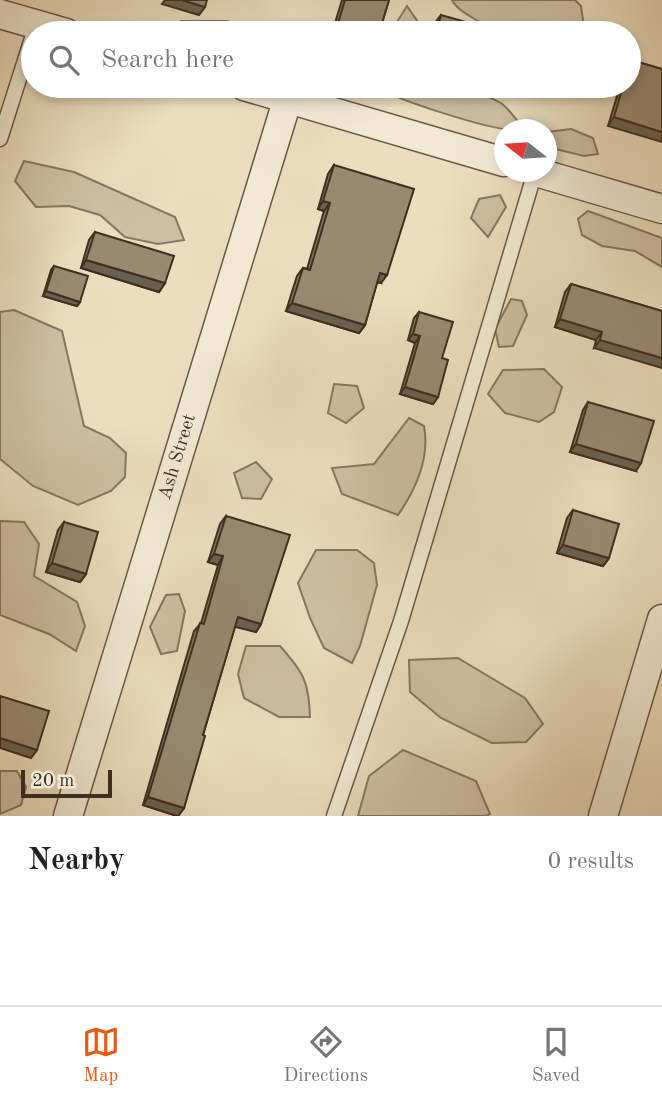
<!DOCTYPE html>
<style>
:root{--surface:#fff;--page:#f2f2f2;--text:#222;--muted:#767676;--line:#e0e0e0;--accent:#ea580c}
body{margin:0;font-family:"Old Standard TT",serif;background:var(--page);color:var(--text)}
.compass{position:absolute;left:494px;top:119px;width:63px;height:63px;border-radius:50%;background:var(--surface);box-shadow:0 4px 10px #0003;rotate:287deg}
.scale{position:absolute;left:21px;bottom:18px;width:91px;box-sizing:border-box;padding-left:7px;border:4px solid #3e2f20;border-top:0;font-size:19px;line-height:24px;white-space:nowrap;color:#3e2f20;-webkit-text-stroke:5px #f2e9d5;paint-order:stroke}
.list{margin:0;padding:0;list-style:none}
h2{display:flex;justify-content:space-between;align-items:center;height:91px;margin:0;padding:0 28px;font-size:30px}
h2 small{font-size:23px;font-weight:400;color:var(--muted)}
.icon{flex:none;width:38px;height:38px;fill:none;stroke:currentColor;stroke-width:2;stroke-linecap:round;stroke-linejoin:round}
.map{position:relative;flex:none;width:662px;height:816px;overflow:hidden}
.search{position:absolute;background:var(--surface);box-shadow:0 4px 10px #0003;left:21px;right:21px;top:21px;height:77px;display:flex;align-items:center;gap:18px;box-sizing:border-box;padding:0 24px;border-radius:38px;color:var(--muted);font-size:26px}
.sheet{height:189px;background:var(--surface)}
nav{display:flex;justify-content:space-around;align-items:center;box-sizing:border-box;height:98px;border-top:2px solid var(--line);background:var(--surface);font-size:19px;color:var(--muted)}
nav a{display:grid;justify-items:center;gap:4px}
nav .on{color:var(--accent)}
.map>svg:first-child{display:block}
.green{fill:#cebfa3;stroke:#867762;stroke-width:2}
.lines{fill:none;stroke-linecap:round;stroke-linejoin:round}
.lane-casing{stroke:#695a48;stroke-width:17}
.street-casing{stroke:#695a48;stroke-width:31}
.lane{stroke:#f2e9d5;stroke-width:14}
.street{stroke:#f2e9d5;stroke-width:28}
.wall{fill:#837662;stroke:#3e2f20;stroke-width:2}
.shaded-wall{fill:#6a6050;stroke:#3e2f20;stroke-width:2}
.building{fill:#988972;stroke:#3e2f20;stroke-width:2}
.labels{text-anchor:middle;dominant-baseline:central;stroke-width:5;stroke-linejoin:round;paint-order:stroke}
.street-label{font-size:19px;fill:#3e2f20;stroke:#f2e9d5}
</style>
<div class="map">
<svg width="662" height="816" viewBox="0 0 662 816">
<rect width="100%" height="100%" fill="#ebddbe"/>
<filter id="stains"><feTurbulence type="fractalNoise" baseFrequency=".00286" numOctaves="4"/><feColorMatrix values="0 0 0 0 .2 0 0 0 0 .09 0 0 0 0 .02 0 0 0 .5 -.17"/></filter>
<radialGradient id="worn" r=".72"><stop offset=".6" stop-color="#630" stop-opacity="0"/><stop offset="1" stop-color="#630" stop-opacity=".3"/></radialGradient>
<g class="green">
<path d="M452,0H575L581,6L584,26L577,33C539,33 501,38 468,15C462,11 456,8 452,0Z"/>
<polygon points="407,6 420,25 418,33 390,33"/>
<polygon points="181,21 227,21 272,33 177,33 175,32"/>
<path d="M376,86C417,86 464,81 501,103C508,108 514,117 520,124L514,130C491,130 392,99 376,86Z"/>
<polygon points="571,129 593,138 598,154 584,156 547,147 547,132"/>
<polygon points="24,161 74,172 175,217 184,240 158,244 125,237 100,215 69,206 36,207 15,181"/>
<polygon points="500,195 506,207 488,237 471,218 479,199"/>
<polygon points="588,211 662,238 662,267 635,251 602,246 582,235 578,219"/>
<polygon points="511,299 522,301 527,315 513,346 499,347 495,329"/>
<polygon points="14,310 62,331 84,426 110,438 126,453 125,477 111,491 78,505 33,486 0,459 0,312"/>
<polygon points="544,369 562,387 554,412 539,422 505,413 488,394 503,370"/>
<polygon points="334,384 357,386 364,408 346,423 328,413"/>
<path d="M409,418L424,426C430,458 416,489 398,515L342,494L332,468L374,464Z"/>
<polygon points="256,462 272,479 261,499 242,498 234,473"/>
<polygon points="0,521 24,522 39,544 34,576 77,602 85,626 76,651 49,634 0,615"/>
<polygon points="316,550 357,550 374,563 377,585 360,646 352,663 324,648 310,618 298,583"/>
<polygon points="179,594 185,611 177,651 161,654 150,627 166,595"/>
<path d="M246,646H280C303,672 309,681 310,717H279L244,698L238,674Z"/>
<polygon points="458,658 525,698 543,724 526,742 492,743 441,718 410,692 409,660"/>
<polygon points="403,750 476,781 490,814 486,816 358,816 369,776"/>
<polygon points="0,771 17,771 26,787 21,805 0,814"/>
</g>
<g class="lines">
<g class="lane-casing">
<g id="lane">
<polyline points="0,139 33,35"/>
<polyline points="334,816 401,621 535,172"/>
</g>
</g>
<g class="street-casing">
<g id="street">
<polyline points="0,14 66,33"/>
<polyline points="244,86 504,162"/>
<polyline points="536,172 662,209"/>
<polyline points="68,816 288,98"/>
<polyline points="603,816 662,619"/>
</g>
</g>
<use href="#lane" class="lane"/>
<use href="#street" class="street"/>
</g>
<g class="wall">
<polygon points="342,0 389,0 379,33 332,33"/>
<polygon points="441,15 466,33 433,33 435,23"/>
<polygon points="631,60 662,69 608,126 620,86 629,86 629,63"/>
<polygon points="334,165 381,283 377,282 365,325 359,333 286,311 297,276 303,268 307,269 324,211 318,209 328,174"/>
<polygon points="95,232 165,283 159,292 81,268 89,240"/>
<polygon points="54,266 80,302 77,306 43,296 51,270"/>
<polygon points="571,284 662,311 594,348 596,340 555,327 565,292"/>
<polygon points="419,312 442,358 438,397 433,404 400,394 415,343 408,340 414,318"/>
<polygon points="588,402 636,471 570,452 583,410"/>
<polygon points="573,510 609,558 603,566 557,553 567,518"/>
<polygon points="226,516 261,624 256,632 235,626 203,735 184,808 178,816 177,816 143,805 194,631 201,623 218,565 208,562 220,524"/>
<polygon points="64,522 86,574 80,582 46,572 58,530"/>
</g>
<g class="shaded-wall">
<polygon points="165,0 182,0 205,7 199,15 162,4"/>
<polygon points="337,27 358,33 333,33"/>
<polygon points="614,117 662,132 662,142 608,126"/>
<polygon points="323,201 330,203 324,211 318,209"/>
<polygon points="86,260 165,283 159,292 81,268"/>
<polygon points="380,273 387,275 381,283 374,281"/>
<polygon points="46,291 80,302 77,306 43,296"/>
<polygon points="292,303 365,325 359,333 286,311"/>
<polygon points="560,319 602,332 596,340 555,327"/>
<polygon points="413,334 420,336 415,343 408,340"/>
<polygon points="600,340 662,358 662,368 594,348"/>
<polygon points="405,387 438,397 433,404 400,394"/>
<polygon points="576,444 641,463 636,471 570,452"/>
<polygon points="563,545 609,558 603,566 557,553"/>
<polygon points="214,554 223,556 218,565 208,562"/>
<polygon points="52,563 86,574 80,582 46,572"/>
<polygon points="238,617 261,624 256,632 232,626"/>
<polygon points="0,738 37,750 31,758 0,748"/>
<polygon points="148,797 184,808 178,816 177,816 143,805"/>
</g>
<g class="building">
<polygon points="182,0 207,0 205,7"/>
<polygon points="345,0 389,0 379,33 358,33 337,27"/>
<polygon points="441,15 469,23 466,33 436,33"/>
<polygon points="631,60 662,69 662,132 614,117 623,86 629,86 629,68"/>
<polygon points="334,165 414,189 387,275 380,273 365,325 292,303 303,268 310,270 330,203 323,201"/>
<polygon points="95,232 174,256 165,283 86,260"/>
<polygon points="54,266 88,276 80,302 46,291"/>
<polygon points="571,284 662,311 662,358 600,340 602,332 560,319"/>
<polygon points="419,312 453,322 442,358 448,360 438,397 405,387 420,336 413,334"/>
<polygon points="588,402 654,421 641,463 576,444"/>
<polygon points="573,510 619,524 609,558 563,545"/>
<polygon points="226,516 290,535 261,624 238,617 203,735 205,736 184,808 148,797 200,623 204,624 223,556 214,554"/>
<polygon points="64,522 98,532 86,574 52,563"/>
<polygon points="0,696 49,711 37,750 0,738"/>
</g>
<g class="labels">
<g class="street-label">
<text transform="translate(178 457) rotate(-73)">Ash Street</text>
</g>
</g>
<rect width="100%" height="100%" filter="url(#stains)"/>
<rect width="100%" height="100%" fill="url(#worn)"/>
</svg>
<svg class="compass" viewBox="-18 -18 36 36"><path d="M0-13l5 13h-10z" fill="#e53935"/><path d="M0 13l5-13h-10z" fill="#767676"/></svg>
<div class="scale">20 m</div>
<div class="search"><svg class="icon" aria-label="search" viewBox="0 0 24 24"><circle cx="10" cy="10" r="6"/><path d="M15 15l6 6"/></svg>Search here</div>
</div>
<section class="sheet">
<h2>Nearby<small>0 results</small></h2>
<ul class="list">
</ul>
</section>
<nav>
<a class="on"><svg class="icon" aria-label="map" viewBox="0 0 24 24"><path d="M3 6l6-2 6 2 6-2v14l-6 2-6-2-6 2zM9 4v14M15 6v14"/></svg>Map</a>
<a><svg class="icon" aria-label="directions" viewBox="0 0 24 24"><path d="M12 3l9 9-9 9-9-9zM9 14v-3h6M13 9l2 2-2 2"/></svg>Directions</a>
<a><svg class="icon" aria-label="saved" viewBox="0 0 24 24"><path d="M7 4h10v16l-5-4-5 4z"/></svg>Saved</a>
</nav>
